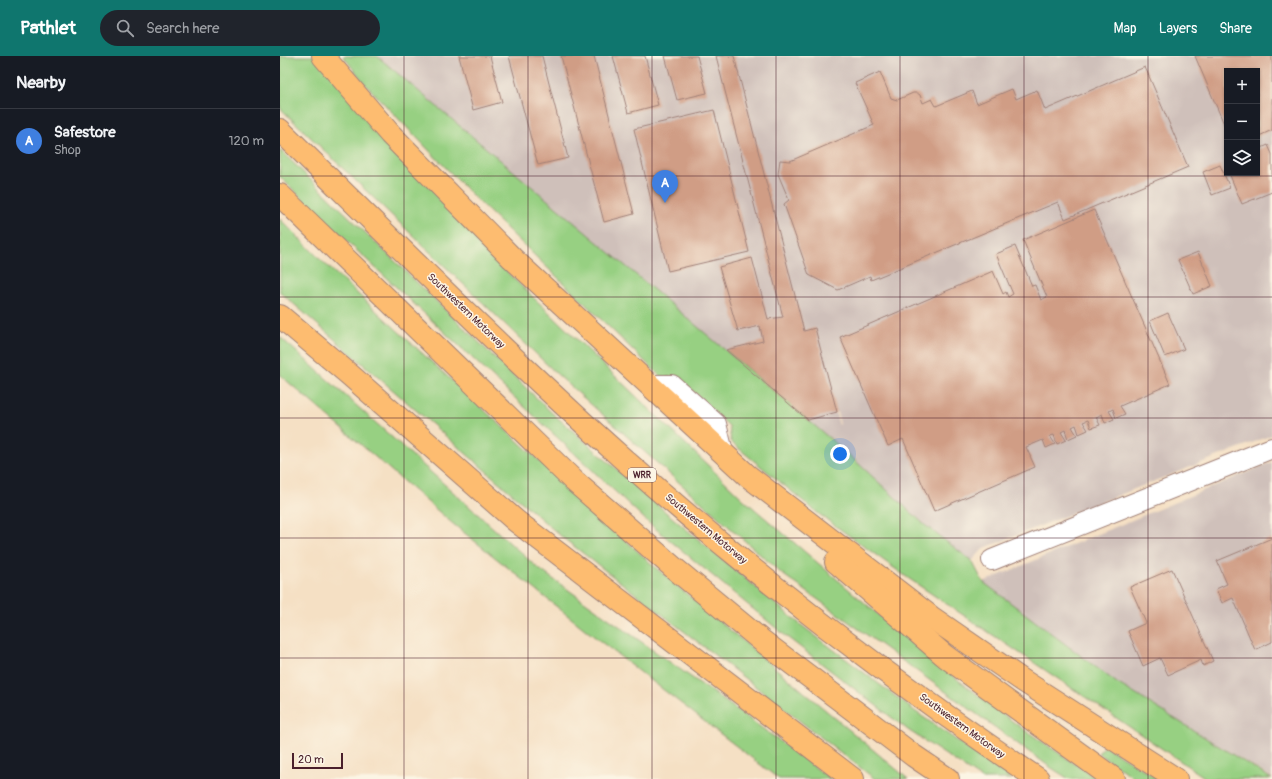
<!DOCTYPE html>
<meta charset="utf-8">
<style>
:root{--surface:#171b24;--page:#20242c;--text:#f1f3f6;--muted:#9ea1a6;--line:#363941;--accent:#0f766e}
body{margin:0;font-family:Pangolin,sans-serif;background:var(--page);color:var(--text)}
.controls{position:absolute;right:12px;top:12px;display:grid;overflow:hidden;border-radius:0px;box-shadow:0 1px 3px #0004}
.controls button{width:36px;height:36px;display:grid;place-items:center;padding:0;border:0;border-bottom:1px solid var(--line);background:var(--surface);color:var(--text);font:20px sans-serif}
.scale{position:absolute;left:12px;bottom:10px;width:51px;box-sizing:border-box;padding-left:4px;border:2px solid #4a1f2b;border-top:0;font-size:11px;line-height:14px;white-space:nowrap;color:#4a1f2b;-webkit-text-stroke:3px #fcf5e5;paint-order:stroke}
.you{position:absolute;left:560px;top:398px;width:14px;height:14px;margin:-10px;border:3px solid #fff;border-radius:50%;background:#1a73e8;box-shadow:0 0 0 6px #1a73e833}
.badge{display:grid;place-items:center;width:26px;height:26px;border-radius:50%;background:var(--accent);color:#fff;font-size:13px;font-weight:700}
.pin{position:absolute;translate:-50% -33px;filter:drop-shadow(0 1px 2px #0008)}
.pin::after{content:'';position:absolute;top:21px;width:14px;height:12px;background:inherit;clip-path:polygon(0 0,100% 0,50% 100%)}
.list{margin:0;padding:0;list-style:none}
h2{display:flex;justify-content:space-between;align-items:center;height:52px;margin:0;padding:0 16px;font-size:17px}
h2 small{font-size:13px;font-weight:400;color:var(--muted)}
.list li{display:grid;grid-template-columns:26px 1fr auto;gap:12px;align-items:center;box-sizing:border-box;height:64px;padding:0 16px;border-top:1px solid var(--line)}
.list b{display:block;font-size:15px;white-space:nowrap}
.list p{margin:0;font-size:13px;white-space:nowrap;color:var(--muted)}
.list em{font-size:13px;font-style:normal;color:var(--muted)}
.icon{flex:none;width:22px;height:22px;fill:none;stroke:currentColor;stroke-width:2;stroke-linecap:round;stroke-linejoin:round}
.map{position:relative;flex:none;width:992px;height:723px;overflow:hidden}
header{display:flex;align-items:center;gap:24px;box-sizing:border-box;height:56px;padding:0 20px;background:var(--accent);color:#fff}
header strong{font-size:19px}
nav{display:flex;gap:22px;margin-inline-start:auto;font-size:14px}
.search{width:280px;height:36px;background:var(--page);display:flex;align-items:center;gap:10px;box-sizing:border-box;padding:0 14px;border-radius:22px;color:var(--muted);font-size:15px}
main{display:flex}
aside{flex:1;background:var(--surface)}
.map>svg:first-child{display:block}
.industrial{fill:#cfc0ba;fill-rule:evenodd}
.green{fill:#97d082;stroke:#707856}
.building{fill:#d09d85}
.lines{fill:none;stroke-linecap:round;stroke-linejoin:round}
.minor-casing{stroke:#a08078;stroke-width:22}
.highway-casing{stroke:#a08078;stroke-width:24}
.minor{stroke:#fff;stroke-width:20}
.highway{stroke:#fdbc6f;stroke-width:22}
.grid{fill:none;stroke:#4a1f2b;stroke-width:1;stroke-opacity:0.55}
.labels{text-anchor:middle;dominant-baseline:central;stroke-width:3;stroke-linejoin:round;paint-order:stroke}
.shield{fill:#fcf5e5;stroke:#7f5f63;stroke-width:1}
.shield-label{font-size:9px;font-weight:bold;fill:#4a1f2b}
.street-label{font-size:10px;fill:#4a1f2b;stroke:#fcf5e5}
</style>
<header>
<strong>Pathlet</strong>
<div class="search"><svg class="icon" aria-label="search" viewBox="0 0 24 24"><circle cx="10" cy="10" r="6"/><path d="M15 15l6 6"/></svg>Search here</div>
<nav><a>Map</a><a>Layers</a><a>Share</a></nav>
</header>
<main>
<aside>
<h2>Nearby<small></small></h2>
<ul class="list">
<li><span class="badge" style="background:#3f7fe0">A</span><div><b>Safestore</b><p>Shop</p></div><em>120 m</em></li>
</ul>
</aside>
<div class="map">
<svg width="992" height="723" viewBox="0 0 992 723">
<rect width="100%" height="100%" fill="#fcf5e5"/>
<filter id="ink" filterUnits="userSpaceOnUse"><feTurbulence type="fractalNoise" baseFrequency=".025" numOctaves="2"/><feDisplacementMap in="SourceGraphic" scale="8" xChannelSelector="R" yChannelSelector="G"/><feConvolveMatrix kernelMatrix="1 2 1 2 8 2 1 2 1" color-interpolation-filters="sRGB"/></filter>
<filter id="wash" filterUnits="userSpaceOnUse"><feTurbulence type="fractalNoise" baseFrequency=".012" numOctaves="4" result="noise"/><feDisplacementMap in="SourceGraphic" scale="16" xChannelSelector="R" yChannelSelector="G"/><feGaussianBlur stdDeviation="0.9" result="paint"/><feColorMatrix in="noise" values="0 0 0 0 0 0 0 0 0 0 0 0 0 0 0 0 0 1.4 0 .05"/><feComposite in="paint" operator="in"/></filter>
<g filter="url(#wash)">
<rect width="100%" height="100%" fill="#f5e0c4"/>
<g class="industrial">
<path d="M97,0H992V379L704,492L692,505L646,470L567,397ZM947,15H977V117H947ZM535,272L560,368L559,369L533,273Z"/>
<polygon points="992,406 992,722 837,627 703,526"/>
</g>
<g class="green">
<polygon points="0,0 35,0 229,218 463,443 648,601 736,668 817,723 789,723 770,711 501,517 278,319 0,52"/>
<polygon points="63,0 97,0 567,397 646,470 692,505 703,526 837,627 992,723 927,723 628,522 539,458 451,386 449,370 399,322 380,320 194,141 86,29"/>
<polygon points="0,94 272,357 388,458 521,569 636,656 732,723 702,723 628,674 507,581 370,468 71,189 0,121"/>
<polygon points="0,163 43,206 377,513 628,723 595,723 282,481 0,236"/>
<polygon points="0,281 259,513 460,656 551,723 499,723 311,578 172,467 0,319"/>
<polygon points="825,690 879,723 856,723 818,697"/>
</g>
<g id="blocks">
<g class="building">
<polygon points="179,0 210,0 222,46 193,54"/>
<polygon points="229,0 262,0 288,102 258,109"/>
<polygon points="281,0 314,0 354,158 324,166"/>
<polygon points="333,0 365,0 378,49 348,57"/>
<polygon points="385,0 417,0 427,37 397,44"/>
<polygon points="436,0 454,0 524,275 535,272 557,356 528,364 446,294 483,285 480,270 458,275 439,211 472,202 488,263 503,261"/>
<polygon points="915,0 992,0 992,74 977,81 977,15 947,15 947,75"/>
<polygon points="865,11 908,111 785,163 778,146 591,224 590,220 558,234 529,219 504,148 509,144 498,118 500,104 510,105 594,69 575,27 600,16 611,42 617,44 633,37 637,37 640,39 643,47 652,43 656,50 692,35 697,48 732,33 736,43 757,34 765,54"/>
<polygon points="434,54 469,196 388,215 354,73"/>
<polygon points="988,89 992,98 992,136 962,148 949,117 977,117 977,94"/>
<polygon points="940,109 950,132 932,139 923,116"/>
<polygon points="814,154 890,328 840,350 845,358 836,362 833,353 829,355 834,363 825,367 822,358 816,361 820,369 811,372 808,364 803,366 808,374 799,378 796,369 792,371 797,379 788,383 785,374 781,376 786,384 777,388 774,379 770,380 775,388 766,392 763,384 746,391 755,411 654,455 623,383 608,390 560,281 713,215 723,238 726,236 728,241 733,238 716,198 735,190 752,230 755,229 761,244 767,241 743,184"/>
<polygon points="918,196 932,230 913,238 898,204"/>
<polygon points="888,257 904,293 885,301 870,265"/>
<polygon points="992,482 992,586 975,594 953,542 942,547 936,533 947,528 937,505"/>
<polygon points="892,513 933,605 923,610 921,604 888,619 880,602 863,610 848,575 866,567 850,531"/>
</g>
</g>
</g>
<g filter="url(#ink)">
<use href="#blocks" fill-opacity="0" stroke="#a08078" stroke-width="1"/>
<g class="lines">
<g class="minor-casing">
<g id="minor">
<polyline points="371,329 392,329 436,368 443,396"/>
<polyline points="712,504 992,392"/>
</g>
</g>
<g class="highway-casing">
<g id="highway">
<polyline points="43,0 110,78 232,202 468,420 651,561 742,624 896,723"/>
<path d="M0,74C112,184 224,296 341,401C472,518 612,625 758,723"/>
<polyline points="0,139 294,425 394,512 481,584 634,700 668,723"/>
<polyline points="0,260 70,319 236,465 573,723"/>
<polyline points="556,506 665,600 834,723"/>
</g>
</g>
<use href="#minor" class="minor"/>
<use href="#highway" class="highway"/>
</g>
</g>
<path class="grid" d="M124,0V723M248,0V723M372,0V723M496,0V723M620,0V723M744,0V723M868,0V723M0,120H992M0,241H992M0,362H992M0,482H992M0,602H992"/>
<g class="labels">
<rect class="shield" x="348" y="412" width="28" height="14" rx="3"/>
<g class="shield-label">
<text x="362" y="419">WRR</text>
</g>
<g class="street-label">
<text transform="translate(186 255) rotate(44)">Southwestern Motorway</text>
<text transform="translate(426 473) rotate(40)">Southwestern Motorway</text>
<text transform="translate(682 670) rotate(36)">Southwestern Motorway</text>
</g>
</g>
</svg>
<div class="controls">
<button>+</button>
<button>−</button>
<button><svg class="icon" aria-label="layers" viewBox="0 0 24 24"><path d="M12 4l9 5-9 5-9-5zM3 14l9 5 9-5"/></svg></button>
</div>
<div class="scale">20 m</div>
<div class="you"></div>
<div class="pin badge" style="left:385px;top:147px;background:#3f7fe0">A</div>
</div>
</main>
